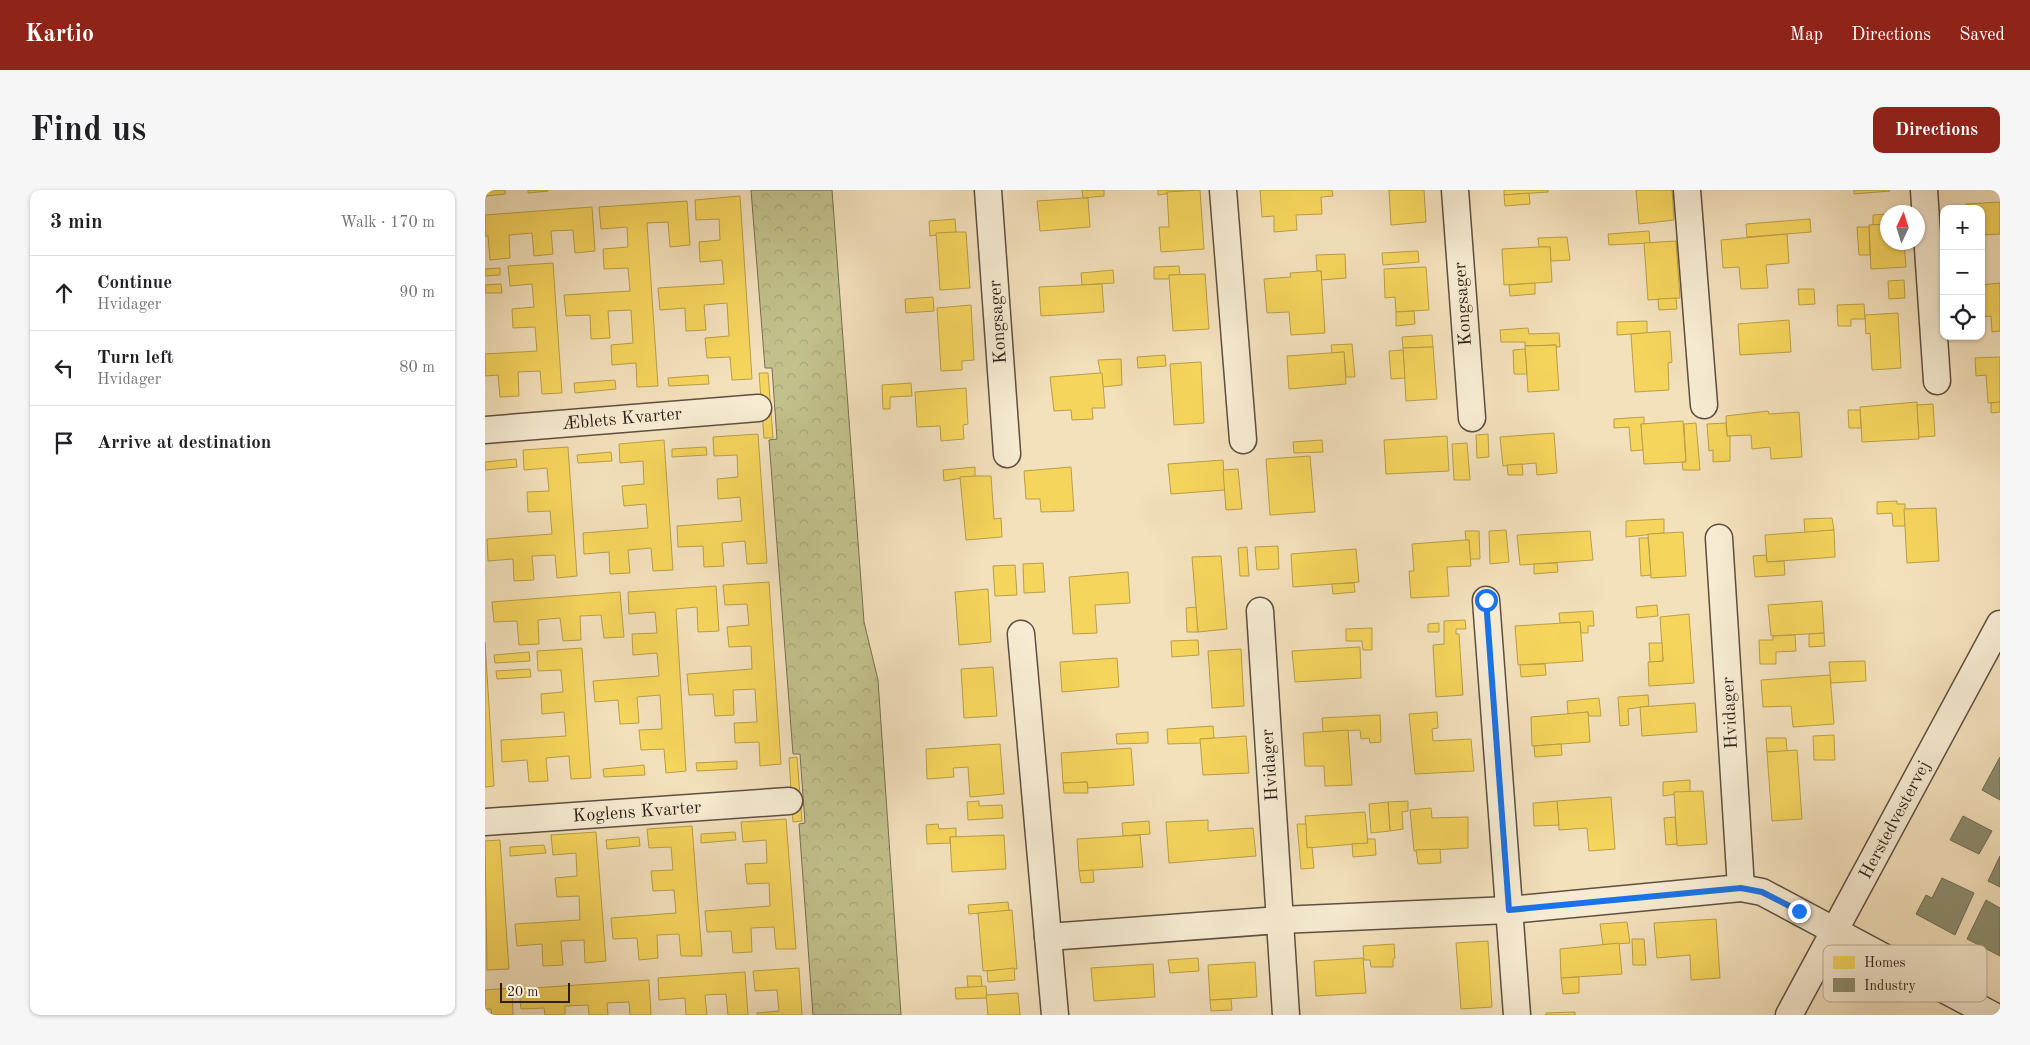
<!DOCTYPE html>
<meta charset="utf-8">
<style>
:root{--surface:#fff;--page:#f6f6f6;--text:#202124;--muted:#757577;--line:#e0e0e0;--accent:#8f2418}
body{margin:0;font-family:"Old Standard TT",serif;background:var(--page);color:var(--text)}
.controls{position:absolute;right:15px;top:15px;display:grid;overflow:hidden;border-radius:10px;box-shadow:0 1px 4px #0004}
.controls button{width:45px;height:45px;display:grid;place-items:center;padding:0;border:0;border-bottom:1px solid var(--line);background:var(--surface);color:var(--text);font:25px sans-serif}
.compass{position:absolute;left:1395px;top:15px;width:45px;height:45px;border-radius:50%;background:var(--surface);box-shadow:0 1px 4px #0004;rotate:4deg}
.scale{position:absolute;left:15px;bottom:12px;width:70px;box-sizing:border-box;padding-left:5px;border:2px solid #2e1e18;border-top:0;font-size:14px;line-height:18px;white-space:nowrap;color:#2e1e18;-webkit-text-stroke:4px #f7ecd3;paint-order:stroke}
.stop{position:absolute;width:15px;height:15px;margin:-11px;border:4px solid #1a73e8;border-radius:50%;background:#fff}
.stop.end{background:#1a73e8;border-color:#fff;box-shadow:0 1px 5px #0008}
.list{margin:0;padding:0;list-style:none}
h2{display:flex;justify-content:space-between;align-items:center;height:65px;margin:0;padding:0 20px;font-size:21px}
h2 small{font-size:16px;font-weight:400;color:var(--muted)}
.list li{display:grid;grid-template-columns:32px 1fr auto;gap:15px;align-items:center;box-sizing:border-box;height:75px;padding:0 20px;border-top:1px solid var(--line)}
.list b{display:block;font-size:19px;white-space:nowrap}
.list p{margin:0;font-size:16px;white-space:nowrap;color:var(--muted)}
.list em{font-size:16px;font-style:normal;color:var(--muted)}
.icon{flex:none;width:28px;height:28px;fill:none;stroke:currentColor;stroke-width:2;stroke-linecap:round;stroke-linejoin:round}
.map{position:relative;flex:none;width:1515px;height:825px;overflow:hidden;border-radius:10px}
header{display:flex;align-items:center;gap:30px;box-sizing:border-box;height:70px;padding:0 25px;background:var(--accent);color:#fff}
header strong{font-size:24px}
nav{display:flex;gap:28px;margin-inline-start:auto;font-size:18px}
.intro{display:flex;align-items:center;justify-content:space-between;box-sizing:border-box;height:120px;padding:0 30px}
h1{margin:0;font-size:35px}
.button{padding:12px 22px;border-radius:10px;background:var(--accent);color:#fff;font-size:18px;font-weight:700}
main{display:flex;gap:30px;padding:0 30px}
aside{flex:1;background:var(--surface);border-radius:10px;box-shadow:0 1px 4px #0004}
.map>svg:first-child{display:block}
.park{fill:url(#park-crowns);stroke:#787052}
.homes{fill:#f6d55c;stroke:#ba9e48}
.industry{fill:#8c8c6e;stroke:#706b54}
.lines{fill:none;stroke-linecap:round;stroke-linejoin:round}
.minor-casing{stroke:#5f4f41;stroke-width:29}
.minor{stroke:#f7ecd3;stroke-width:26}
.route{stroke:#1a73e8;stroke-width:6}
.labels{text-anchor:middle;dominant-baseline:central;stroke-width:5;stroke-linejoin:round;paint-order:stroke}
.street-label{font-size:18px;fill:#2e1e18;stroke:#f7ecd3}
.key{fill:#f7ecd3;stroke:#bbae9b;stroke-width:1}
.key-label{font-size:14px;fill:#2e1e18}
</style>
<header>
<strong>Kartio</strong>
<nav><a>Map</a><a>Directions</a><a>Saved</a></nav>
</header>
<div class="intro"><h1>Find us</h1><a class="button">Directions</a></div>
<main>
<aside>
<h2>3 min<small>Walk · 170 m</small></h2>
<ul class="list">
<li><svg class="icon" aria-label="ahead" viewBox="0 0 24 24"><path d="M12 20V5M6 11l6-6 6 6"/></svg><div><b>Continue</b><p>Hvidager</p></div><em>90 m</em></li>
<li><svg class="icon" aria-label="left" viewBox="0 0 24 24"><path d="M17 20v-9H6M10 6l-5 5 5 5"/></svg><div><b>Turn left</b><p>Hvidager</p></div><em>80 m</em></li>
<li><svg class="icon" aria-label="arrive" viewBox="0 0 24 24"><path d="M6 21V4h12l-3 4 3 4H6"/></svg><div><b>Arrive at destination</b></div></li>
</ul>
</aside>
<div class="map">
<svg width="1515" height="825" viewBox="0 0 1515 825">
<defs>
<pattern id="park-crowns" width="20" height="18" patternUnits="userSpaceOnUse" patternTransform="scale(1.25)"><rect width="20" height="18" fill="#c2c18c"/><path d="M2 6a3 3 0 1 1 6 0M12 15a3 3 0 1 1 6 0" fill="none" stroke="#a7a578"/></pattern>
</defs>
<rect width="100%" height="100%" fill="#f3e1bc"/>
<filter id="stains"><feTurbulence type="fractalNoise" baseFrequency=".004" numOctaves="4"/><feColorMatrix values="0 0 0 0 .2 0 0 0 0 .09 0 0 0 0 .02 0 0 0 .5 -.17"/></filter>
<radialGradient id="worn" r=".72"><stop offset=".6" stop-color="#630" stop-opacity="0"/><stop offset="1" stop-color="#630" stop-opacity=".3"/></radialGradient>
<polygon class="park" points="266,0 347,0 379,432 393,490 416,825 328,825 314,634 320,633 315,564 308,564 284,250 292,249 287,178 280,178"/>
<g class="homes">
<polygon points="0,0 20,0 20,4 1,6"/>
<polygon points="43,0 63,0 63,1 43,3"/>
<polygon points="597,0 619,0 619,6 598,8"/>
<polygon points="673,0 699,0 699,1 673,5"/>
<polygon points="715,0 719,59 676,62 674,37 684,37 682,2"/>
<polygon points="775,0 847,0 848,6 836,7 837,24 811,25 812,40 789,42 789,26 777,27"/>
<polygon points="904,0 939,0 941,32 906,35"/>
<polygon points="1019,0 1063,0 1063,2 1019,5"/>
<polygon points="1151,0 1187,0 1189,30 1154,34"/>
<polygon points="1369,0 1404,0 1405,1 1369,4"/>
<polygon points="1044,3 1045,14 1020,16 1019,5"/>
<polygon points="255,6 267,189 247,190 245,167 222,168 220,148 244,146 242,113 219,115 221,140 201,141 200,118 175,120 173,98 239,94 237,70 215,72 214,52 235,50 234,29 211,30 210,10"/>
<polygon points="598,8 603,8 605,37 555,41 552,11"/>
<polygon points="202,11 205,55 185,57 183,32 162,33 173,196 152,197 151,173 127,175 126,155 148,153 146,120 123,121 125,148 106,149 105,125 81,126 79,105 145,101 143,78 119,79 118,59 143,57 142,37 116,39 114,17"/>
<polygon points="1515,12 1515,44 1496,45 1496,19 1482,19 1481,14"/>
<polygon points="107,17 110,61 90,63 88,40 66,41 68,64 49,66 47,43 24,45 25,68 5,70 3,46 0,46 0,25"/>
<polygon points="1402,24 1402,34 1388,35 1388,25"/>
<polygon points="470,29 471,42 445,46 444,31"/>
<polygon points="1325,29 1326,42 1262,47 1261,34"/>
<polygon points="1402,34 1402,52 1419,52 1421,77 1386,79 1384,35"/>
<polygon points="1372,37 1384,37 1385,65 1374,65"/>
<polygon points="1164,41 1165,53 1124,55 1123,44"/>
<polygon points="471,42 481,42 485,98 455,100 451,43"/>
<polygon points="1302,44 1304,73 1281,75 1283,98 1256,99 1254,77 1238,78 1236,50"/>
<polygon points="1082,47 1085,70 1066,71 1065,57 1054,57 1053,48"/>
<polygon points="1191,51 1195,108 1163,110 1159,53"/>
<polygon points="1054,57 1065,57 1067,92 1019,95 1017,59"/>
<polygon points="933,61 934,72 898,75 897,63"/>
<polygon points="860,64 861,88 836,90 836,81 832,81 831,65"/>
<polygon points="68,73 77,203 57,204 55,181 33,182 34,206 15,207 13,185 0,186 0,164 52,161 50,137 28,138 27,119 49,117 47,94 25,96 23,76"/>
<polygon points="694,76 695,85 684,85 685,89 669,89 669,77"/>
<polygon points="941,77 944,120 911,122 910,107 900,108 899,79"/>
<polygon points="15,78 15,85 0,86 0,79"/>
<polygon points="628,80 629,93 597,95 596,83"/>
<polygon points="836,81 840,143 806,145 804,122 782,123 779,89 806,87 805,83"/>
<polygon points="720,84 724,139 688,141 684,85"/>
<polygon points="1419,90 1420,108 1404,109 1403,91"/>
<polygon points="1050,93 1050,104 1025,106 1024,95"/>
<polygon points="1515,93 1515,141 1507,142 1506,126 1496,127 1496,95"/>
<polygon points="16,94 17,103 0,103 0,95"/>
<polygon points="617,94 619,122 556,126 554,97"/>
<polygon points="1313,99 1329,99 1330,114 1314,115"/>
<polygon points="448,107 449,121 421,123 420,109"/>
<polygon points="1191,108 1192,119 1174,120 1173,109"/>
<polygon points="1379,114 1380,129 1366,129 1366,136 1353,136 1352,115"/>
<polygon points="486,115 489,170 477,171 477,180 456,181 452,118"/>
<polygon points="929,121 930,134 911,136 911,122"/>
<polygon points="1413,123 1416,178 1387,180 1385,143 1381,144 1380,125"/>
<polygon points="1304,130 1306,162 1255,165 1253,134"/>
<polygon points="1162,131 1162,143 1132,145 1132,132"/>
<polygon points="1043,138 1044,144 1074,143 1075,157 1071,157 1071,155 1040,156 1040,152 1016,152 1015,140"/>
<polygon points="1185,141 1187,172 1183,173 1184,200 1150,202 1146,144"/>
<polygon points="947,145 948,157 918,158 917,147"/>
<polygon points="867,154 870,187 861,187 859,162 847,163 846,155"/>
<polygon points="1071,155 1074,200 1043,202 1040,156"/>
<polygon points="948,157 952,209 921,211 918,158"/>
<polygon points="1040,159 1042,184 1029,184 1028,160"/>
<polygon points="918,160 920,188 906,189 904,161"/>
<polygon points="859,162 861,194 804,199 802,166"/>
<polygon points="680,165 681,176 653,178 652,167"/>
<polygon points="1515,167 1515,212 1503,213 1501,185 1491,186 1490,168"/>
<polygon points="636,169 637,195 618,197 613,170"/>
<polygon points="716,172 719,233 689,235 685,174"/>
<polygon points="274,183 283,183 288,248 279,248"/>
<polygon points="615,183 617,183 620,218 607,218 608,229 587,230 586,220 569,221 565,187"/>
<polygon points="223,185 224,194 184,196 183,188"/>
<polygon points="130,190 131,199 90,203 89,193"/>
<polygon points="426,193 427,206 405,207 405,219 398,219 397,195"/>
<polygon points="481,198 483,234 478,235 479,249 456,251 455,236 432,237 430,202"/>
<polygon points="1432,212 1434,249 1377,252 1375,217"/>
<polygon points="1515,212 1515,222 1506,223 1506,213"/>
<polygon points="1448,214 1450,246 1434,247 1432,215"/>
<polygon points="1363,220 1375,220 1376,238 1364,238"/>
<polygon points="1283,221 1284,224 1314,222 1317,267 1286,269 1285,257 1267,259 1266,245 1242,246 1241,226"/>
<polygon points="1159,227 1159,234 1156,234 1158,260 1146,261 1144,237 1129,238 1129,229"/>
<polygon points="1198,231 1201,272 1159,274 1156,234"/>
<polygon points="1211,233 1215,280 1198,280 1197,272 1201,272 1199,234"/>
<polygon points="1241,233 1242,246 1245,246 1245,271 1228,272 1228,260 1224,261 1222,234"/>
<polygon points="1069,243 1072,283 1052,285 1051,273 1018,276 1015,247"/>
<polygon points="273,244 282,373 262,374 260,351 237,353 239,376 219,377 218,356 193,357 192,336 257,331 255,307 233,309 232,289 253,287 252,265 229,266 228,247"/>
<polygon points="1003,244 1004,267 992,268 991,245"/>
<polygon points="962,246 964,281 901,284 899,250"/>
<polygon points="179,250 188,380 168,381 166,358 143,360 145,383 125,384 124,362 99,364 98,343 163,338 161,314 139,316 137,296 159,294 158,271 135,273 134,254"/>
<polygon points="837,250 838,262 809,263 808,252"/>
<polygon points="982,253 985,290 969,290 967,254"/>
<polygon points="83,257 92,386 72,388 70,365 47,366 49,390 29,391 28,369 3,371 2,349 67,344 65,321 43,322 42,302 64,301 62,278 39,280 38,260"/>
<polygon points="221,257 222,265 187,267 187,259"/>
<polygon points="126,262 127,271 93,273 92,265"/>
<polygon points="825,266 830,322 785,325 781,269"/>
<polygon points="31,269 32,277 0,280 0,272"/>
<polygon points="738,270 740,300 686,304 683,274"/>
<polygon points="1037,274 1038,285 1023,285 1022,275"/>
<polygon points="490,277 490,286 459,291 458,280"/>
<polygon points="586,277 589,321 556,322 555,309 541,309 539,281"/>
<polygon points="753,279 757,319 741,320 738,280"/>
<polygon points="490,286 506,286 509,329 516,328 517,347 481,350 475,287"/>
<polygon points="1412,311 1412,314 1420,314 1420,336 1408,336 1407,323 1392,324 1392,312"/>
<polygon points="1451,318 1454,371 1422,373 1419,319"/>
<polygon points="1347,328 1349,340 1320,343 1319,329"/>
<polygon points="1179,329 1179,343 1141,347 1141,331"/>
<polygon points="1021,340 1024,372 1005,374 1004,341"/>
<polygon points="1349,340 1350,367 1282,372 1280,345"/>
<polygon points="980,341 994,341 995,369 985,369 984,350 981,350"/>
<polygon points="1105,341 1108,370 1035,375 1032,345"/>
<polygon points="1198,342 1201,386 1166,388 1163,344"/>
<polygon points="1154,348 1163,348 1166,385 1156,386"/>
<polygon points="981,350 984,350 986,376 962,377 964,406 926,408 924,381 929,381 927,354"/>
<polygon points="793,356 794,379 772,380 770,357"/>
<polygon points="762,357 764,386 755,386 753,358"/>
<polygon points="871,359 874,392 808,397 806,364"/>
<polygon points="1281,365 1282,372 1299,371 1300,385 1270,387 1268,366"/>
<polygon points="736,366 742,439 713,442 707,367"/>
<polygon points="558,373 560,402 539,403 538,374"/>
<polygon points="1072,373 1073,382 1049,384 1049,374"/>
<polygon points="530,375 532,405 510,406 508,376"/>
<polygon points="643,382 645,413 610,415 612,443 588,444 584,387"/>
<polygon points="284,392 296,574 275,576 274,552 250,553 249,533 272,532 270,499 248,500 249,525 230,526 228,504 204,505 202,484 267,479 266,456 244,457 242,437 264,435 262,414 240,415 238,395"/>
<polygon points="869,393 870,402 848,404 847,394"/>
<polygon points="231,396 234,441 213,442 212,417 191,419 201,581 181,583 179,559 156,560 154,540 177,539 175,505 152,507 154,533 135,534 133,510 110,512 108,491 174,486 172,463 148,465 147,444 172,443 170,422 144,424 143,402"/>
<polygon points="503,399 506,452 474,455 470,402"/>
<polygon points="135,402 139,447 119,448 116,425 95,426 96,450 78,451 75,428 53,430 54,454 34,455 32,431 9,432 7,412"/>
<polygon points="1337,411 1339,443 1286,446 1283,415"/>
<polygon points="1172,415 1173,426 1152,428 1151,417"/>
<polygon points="711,417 713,442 702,442 701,418"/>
<polygon points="1108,421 1109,436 1103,436 1103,443 1096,443 1095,432 1075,433 1074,423"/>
<polygon points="1204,424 1209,493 1164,496 1163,472 1178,471 1175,427"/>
<polygon points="980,430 981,439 971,439 971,444 974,444 978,505 951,507 948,455 959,454 959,431"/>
<polygon points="1095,432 1098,471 1033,475 1030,436"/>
<polygon points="954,433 954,442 943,442 943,434"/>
<polygon points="887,438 887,460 878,460 877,451 861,451 861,439"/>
<polygon points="1339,443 1340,456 1324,457 1324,444"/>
<polygon points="1310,445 1311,461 1291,462 1291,474 1275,474 1274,450 1288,450 1288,446"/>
<polygon points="713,450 714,465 687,467 686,451"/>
<polygon points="0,452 9,596 0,597"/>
<polygon points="1164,453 1177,453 1178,471 1165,472"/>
<polygon points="875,457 876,488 810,492 807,461"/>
<polygon points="97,458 106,588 86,589 84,566 61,568 63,591 44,592 42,570 17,572 16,550 81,546 79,522 57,524 56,504 78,502 76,480 53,481 52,461"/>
<polygon points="756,459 759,516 727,518 723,461"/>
<polygon points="44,462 45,471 10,473 9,465"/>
<polygon points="632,468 634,497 577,502 575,472"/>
<polygon points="1380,471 1381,491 1346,493 1344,472"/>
<polygon points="1060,474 1061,485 1036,487 1035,475"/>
<polygon points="508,477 512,526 479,528 476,479"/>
<polygon points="45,479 46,487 12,489 11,481"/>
<polygon points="1345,485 1349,534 1308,537 1306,516 1278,517 1276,490"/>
<polygon points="1163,505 1164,516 1143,519 1144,535 1135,536 1133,507"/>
<polygon points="1114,508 1116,526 1104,526 1103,522 1083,524 1082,511"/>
<polygon points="1210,513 1212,542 1157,546 1155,517"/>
<polygon points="952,522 953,538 947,539 948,551 986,549 989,581 930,584 924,524"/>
<polygon points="1103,522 1105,552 1047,556 1046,527"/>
<polygon points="895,525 896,552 885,553 884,548 876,549 875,540 838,542 837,528"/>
<polygon points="728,536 729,548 715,549 716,553 683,554 682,539"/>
<polygon points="863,540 867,595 840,596 839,576 820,576 818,543"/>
<polygon points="663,542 663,553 632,554 631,544"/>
<polygon points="1349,545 1350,570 1329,570 1328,546"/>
<polygon points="761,546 764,583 718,585 715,549"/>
<polygon points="1281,548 1301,548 1302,561 1282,562"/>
<polygon points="515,554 519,604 485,607 483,577 468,578 469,587 442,589 441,559"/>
<polygon points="1076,554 1077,565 1050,567 1049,556"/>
<polygon points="646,558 649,595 603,598 602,592 578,593 576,563"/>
<polygon points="1312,560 1317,629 1287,631 1282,562"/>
<polygon points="312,567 317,631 308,632 304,568"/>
<polygon points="252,571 252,579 212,581 211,573"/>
<polygon points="159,575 160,585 119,587 118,579"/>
<polygon points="1205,590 1205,602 1178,606 1178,592"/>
<polygon points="602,592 603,603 579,603 578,593"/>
<polygon points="1218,601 1222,654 1192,656 1189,602"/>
<polygon points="1126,607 1130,659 1104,661 1102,638 1074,640 1072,611"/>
<polygon points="494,611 494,616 517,615 518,628 483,630 482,612"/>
<polygon points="923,611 923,621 917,622 918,639 905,641 903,612"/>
<polygon points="1072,611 1074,635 1049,636 1048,613"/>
<polygon points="903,612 905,641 886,643 884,614"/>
<polygon points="946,618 947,628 983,627 983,658 929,661 925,620"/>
<polygon points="880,622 883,653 822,658 820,626"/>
<polygon points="1190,627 1192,654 1181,655 1179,628"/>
<polygon points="301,629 311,759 291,759 289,737 266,738 267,762 248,763 246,741 222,742 220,721 285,716 284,693 262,694 260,674 282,673 281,650 258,652 256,632"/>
<polygon points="723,630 723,641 768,638 771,666 684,673 681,632"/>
<polygon points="664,631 665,644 638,646 637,633"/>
<polygon points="453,634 454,639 471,638 471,647 465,647 465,653 442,654 441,635"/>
<polygon points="812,634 821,634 822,658 827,657 829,678 816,679"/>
<polygon points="207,636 217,766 196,766 194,744 172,745 173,768 154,770 152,748 128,749 126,728 191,723 189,700 168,701 166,681 188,680 186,657 164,658 162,639"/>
<polygon points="111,642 121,771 100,773 99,750 76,751 78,775 58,776 57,754 32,756 30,734 95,730 94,706 72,707 70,688 92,686 91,663 68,665 66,645"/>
<polygon points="250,642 251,650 216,653 216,644"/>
<polygon points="519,645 521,679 467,682 465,647"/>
<polygon points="655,645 658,677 594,681 592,649"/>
<polygon points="154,647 155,656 122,659 121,650"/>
<polygon points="882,649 890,649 891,665 868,667 867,654 883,653"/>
<polygon points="15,650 24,779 2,780 0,651"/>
<polygon points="59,655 61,663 25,666 25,657"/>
<polygon points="955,659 956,673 933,674 931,660"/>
<polygon points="608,680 609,692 596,693 594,681"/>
<polygon points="523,712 524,721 484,724 483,715"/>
<polygon points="527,720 532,779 498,781 493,723"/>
<polygon points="1231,729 1235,788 1206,790 1205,765 1172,768 1169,733"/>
<polygon points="1142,732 1145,753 1118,755 1115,734"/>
<polygon points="1147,749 1159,749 1161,775 1148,775"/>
<polygon points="1003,751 1007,817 976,819 971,753"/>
<polygon points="1134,753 1137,784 1076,788 1075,759"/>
<polygon points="909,754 910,768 908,769 908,777 886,777 885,770 879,770 878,756"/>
<polygon points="713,768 714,781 685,783 683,770"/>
<polygon points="878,768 881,803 831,806 829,771"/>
<polygon points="770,772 772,807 725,810 723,775"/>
<polygon points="668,774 670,807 609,811 606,778"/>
<polygon points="314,778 317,825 272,825 272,823 294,821 292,800 270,801 268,781"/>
<polygon points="529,778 530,790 503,792 502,781"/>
<polygon points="260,782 263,825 243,825 241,804 220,805 222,825 201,825 200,808 174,810 173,788"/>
<polygon points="482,786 496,786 497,797 483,798"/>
<polygon points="1094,787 1094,803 1078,804 1076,788"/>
<polygon points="164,790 166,825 145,825 144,812 122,813 123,825 104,825 103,815 80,816 80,825 60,825 59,818 36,819 34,799"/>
<polygon points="501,796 502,808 471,809 470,798"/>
<polygon points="27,798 28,825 7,825 6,819 0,819 0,800"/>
<polygon points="533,803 535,825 503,825 501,805"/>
<polygon points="746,809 747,820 726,821 725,810"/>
<polygon points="1090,822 1090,825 1061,825 1061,823"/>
</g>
<g class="industry">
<polygon points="1515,567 1515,610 1497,600"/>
<polygon points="1478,626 1507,641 1494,664 1465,650"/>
<polygon points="1515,666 1515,697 1503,691"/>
<polygon points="1457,688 1489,703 1470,745 1431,724 1441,705 1447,708"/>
<polygon points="1501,710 1515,718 1515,766 1482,749"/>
</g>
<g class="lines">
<g class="minor-casing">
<g id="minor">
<polyline points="503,0 522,264"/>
<polyline points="738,0 758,250"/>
<polyline points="970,0 987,228"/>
<polyline points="1202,0 1219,215"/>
<polyline points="1439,0 1452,191"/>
<polyline points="0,240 273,218"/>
<polyline points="1234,348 1256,698"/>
<polyline points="1001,410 1032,825"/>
<polyline points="775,421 801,825"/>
<polyline points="536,444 570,825"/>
<polyline points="0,632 304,611"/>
<polyline points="563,747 795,730 1024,720 1256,698 1277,702 1507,825"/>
<polyline points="1304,825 1515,434"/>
</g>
</g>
<use href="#minor" class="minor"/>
</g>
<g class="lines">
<polyline class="route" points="1001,410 1024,720 1256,698 1277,702 1314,721"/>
</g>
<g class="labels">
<g class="street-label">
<text transform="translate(978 114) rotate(-94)">Kongsager</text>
<text transform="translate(513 132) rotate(-94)">Kongsager</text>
<text transform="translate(137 229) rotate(-5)">Æblets Kvarter</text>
<text transform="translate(1245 523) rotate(-93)">Hvidager</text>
<text transform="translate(785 575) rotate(-94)">Hvidager</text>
<text transform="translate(152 622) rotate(-4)">Koglens Kvarter</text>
<text transform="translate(1410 630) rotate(-62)">Herstedvestervej</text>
</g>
</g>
<rect x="1338" y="755" width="164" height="57" rx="8" class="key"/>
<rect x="1348" y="766" width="22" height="13" fill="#f6d55c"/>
<rect x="1348" y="788" width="22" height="14" fill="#8c8c6e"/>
<g class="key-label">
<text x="1379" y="777">Homes</text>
<text x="1379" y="800">Industry</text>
</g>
<rect width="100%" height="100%" filter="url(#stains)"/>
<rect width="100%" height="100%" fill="url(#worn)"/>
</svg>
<div class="controls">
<button>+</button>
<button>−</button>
<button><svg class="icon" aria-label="locate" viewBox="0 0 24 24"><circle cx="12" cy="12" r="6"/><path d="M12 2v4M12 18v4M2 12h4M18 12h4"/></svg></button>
</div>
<svg class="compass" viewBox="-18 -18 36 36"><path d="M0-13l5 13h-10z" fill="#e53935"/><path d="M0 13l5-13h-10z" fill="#757577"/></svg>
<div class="scale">20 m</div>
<div class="stop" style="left:1001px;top:410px"></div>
<div class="stop end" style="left:1314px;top:721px"></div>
</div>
</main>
